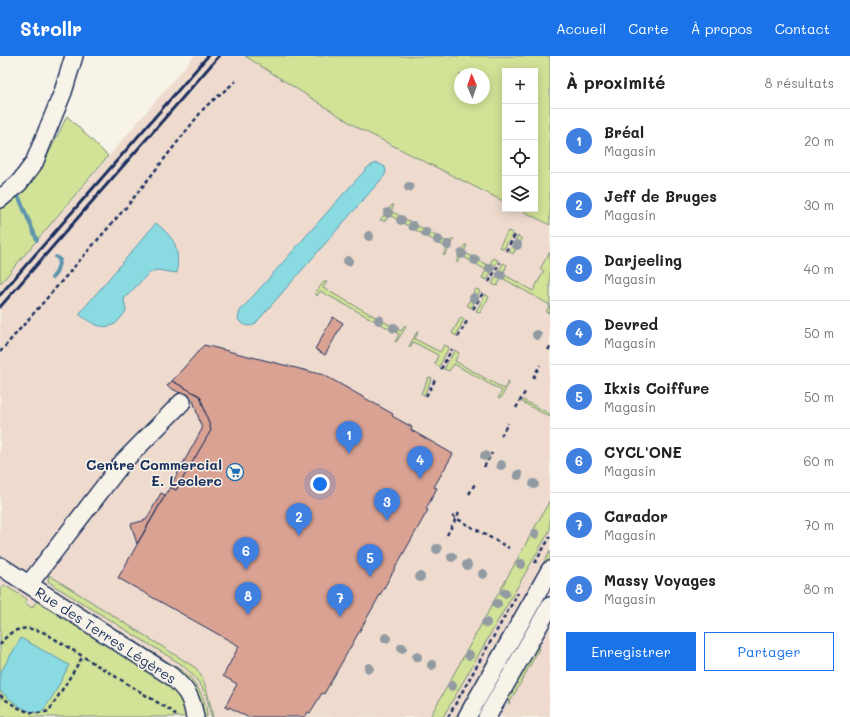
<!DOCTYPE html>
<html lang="fr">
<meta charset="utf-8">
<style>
:root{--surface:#fff;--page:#f2f2f2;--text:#222;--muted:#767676;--line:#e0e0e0;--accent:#1a73e8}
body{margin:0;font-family:Mali,sans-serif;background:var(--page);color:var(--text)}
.controls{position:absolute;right:12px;top:12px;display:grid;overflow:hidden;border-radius:0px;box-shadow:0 2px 10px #0003}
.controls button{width:36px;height:36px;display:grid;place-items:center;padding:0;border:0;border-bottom:1px solid var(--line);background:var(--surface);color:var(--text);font:20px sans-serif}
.compass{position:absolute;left:454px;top:12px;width:36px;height:36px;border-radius:50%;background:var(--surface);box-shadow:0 2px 10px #0003;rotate:358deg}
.you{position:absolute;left:320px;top:428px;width:14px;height:14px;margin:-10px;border:3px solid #fff;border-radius:50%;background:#1a73e8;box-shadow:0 0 0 6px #1a73e833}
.badge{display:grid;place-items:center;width:26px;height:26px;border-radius:50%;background:var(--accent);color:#fff;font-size:13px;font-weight:700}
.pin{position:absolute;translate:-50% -33px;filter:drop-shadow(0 1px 2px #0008)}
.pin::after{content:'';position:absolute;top:21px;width:14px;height:12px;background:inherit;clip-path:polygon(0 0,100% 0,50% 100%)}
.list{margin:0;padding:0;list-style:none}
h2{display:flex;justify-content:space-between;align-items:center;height:52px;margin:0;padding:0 16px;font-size:17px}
h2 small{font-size:13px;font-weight:400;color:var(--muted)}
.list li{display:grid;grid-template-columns:26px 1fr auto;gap:12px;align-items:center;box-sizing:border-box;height:64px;padding:0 16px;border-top:1px solid var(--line)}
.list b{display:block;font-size:15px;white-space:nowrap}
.list p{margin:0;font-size:13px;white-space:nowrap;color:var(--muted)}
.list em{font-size:13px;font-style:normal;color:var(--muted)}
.actions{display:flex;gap:8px;padding:12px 16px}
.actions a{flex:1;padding:9px 0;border:1px solid var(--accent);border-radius:0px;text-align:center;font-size:14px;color:var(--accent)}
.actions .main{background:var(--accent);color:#fff}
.icon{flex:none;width:22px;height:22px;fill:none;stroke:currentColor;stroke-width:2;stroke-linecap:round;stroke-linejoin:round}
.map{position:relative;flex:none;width:550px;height:661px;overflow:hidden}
header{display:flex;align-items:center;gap:24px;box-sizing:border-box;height:56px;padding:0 20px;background:var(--accent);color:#fff}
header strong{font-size:19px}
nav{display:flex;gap:22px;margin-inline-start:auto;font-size:14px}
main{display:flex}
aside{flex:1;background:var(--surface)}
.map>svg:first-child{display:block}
.built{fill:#eedbce;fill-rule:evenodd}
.green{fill:#d2e397;stroke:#76897a;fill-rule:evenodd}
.water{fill:#8adbe1;stroke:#5e96ad}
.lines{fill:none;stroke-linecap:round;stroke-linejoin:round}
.stream{stroke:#5e96ad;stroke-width:4}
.building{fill:#daa293;stroke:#1b2f5e}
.minor-casing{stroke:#1b2f5e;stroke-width:20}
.path{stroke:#1b2f5e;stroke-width:2.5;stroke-dasharray:4 3;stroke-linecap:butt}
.minor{stroke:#f7f3e8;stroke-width:17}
.rail{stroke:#1b2f5e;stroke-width:3}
.tree{fill:#929ba2}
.labels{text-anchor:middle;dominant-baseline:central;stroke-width:3;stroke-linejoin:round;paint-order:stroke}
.poi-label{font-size:14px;font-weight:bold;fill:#1b2f5e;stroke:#f7f3e8;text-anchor:end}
.street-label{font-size:14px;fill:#1b2f5e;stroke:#f7f3e8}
</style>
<header>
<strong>Strollr</strong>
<nav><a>Accueil</a><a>Carte</a><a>À propos</a><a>Contact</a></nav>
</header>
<main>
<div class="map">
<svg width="550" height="661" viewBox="0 0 550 661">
<rect width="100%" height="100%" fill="#f7f3e8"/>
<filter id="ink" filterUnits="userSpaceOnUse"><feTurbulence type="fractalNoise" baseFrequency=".025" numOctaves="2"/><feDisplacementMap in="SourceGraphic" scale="8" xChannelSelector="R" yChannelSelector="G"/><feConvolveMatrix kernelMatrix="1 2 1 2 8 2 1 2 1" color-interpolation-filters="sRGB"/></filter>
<g filter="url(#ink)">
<path class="built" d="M194,0H550V661H0V228ZM505,15H535V153H505ZM460,18H484V42H460Z"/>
<g class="green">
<path d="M245,0H550V169L519,153H535V15H505V146L360,73ZM460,18H484V42H460Z"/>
<polygon points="67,60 108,100 0,228 0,150 10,145 44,107"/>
<polygon points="392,149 394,149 391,155 449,187 453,182 454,184 445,199 443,199 447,192 389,159 385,165 380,164"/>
<polygon points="508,175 513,177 504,193 500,191 500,189"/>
<polygon points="518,180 522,183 513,198 509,195"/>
<polygon points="465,189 467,189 464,196 489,210 493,202 498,204 487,224 482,222 486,214 462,200 457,207 457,204"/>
<polygon points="549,197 550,197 550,254 549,257 546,256 550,249 502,222 497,230 492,228 503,207 507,209 503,218 533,235 544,215 540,213"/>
<polygon points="324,226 327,226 323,232 401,275 405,269 406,271 397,285 395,286 399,278 320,235 317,240 315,237"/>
<polygon points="477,233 480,235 471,252 467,249 475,234"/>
<polygon points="486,238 489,241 480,257 476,255"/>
<polygon points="461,261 464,263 456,280 452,277"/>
<polygon points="417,276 418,276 415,283 440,296 444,289 449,291 439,311 435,308 438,299 413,286 410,292 409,290"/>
<polygon points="455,294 459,297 455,305 504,333 508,326 509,327 501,342 498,342 502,335 454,308 449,315 444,313"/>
<polygon points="429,321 432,322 431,324 424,339 423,339 421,337"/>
<polygon points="523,344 550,358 550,361 522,346"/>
<polygon points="550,444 550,474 443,661 430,661"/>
<polygon points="550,495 550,509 515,560 515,557"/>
<path d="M49,519L196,612C207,626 209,644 213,661H211C207,635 201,626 181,608L53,529L48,525Z"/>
<polygon points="4,529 27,543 25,547 32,552 38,543 178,631 191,661 0,661 0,535"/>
<path d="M50,531L187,618C198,630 207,644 207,661H204C203,645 196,633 186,621L56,538L52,535Z"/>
<polygon points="509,570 463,661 456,661 506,572"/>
<polygon points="539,586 540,589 538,595 509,648 508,641 511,633"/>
</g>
<g class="water">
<path d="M376,107L380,108L385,111L386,116L385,119L254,269C247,271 241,269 238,263L240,255L337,145L368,111Z"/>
<path d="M156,167C176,184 179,190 177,217L156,214L148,218L124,243L126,255C123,259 119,265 115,268C102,275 89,266 79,258Z"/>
<path d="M21,582L69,609C65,617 47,654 40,656C28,660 9,642 0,635V617Z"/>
</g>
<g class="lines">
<g class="stream">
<polyline points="17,137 37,184"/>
<polyline points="52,222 56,217 60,204 56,201"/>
</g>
</g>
<g class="building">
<polygon points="333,261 343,267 325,299 315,293"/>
<polygon points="204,289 324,319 393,358 392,360 412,371 411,374 453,398 434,431 437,432 426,453 428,454 324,638 322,637 310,657 308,656 305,661 247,661 229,651 228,653 225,651 237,628 223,620 239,590 118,522 170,431 176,434 211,374 200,340 172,325"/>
<polygon points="172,325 200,340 211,374 176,434 170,431 202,373 193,344 167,330"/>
<polygon points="161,437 165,439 137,488 131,468 146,464"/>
</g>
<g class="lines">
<g class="minor-casing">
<g id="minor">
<polyline points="0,143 19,127 34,107 63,36 74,0"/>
<path d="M0,510L171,620C187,634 191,640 195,661"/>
<polyline points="29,528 123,406 182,346"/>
<polyline points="467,661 550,514"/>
<polyline points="487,661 550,550"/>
</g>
</g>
<g class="path">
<polyline points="506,195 515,179"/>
<polyline points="489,226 500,206"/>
<polyline points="473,253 483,237"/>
<polyline points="458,281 467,265"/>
<polyline points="548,294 550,291"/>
<polyline points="0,296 128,149 205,51 236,25"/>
<polyline points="441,313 452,293"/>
<polyline points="533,322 540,309"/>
<polyline points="426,340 435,324"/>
<polyline points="516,352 525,336"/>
<polyline points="501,380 508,367"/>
<polyline points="484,411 492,397"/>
<polyline points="469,438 476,426"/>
<polyline points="452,460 509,492"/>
<polyline points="447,479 460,455"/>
<polyline points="535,507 550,481"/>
<path d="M0,589C11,571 26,569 45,577L173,656L177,661"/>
<path d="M0,639C14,651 31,661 49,655L83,600"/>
<polyline points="448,661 518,537"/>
</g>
<use href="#minor" class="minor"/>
<g class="rail">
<polyline points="0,239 208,0"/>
<polyline points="0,251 219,0"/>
</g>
</g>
<g class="tree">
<circle cx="409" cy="131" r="5"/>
<circle cx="388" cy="157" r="5"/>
<circle cx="401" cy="164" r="5"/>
<circle cx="413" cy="170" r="5"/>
<circle cx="426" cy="177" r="5"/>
<circle cx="369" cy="180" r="5"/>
<circle cx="438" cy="184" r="5"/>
<circle cx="448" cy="189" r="5"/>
<circle cx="517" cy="189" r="5"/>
<circle cx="462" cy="198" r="5"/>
<circle cx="475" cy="204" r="5"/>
<circle cx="348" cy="205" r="5"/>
<circle cx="490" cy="212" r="5"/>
<circle cx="501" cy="219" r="5"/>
<circle cx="474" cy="242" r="5"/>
<circle cx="379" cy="264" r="5"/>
<circle cx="394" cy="272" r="5"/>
<circle cx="537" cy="279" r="5"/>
<circle cx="485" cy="400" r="5"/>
<circle cx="501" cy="409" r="5"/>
<circle cx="518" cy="419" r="5"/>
<circle cx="534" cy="428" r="5"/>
<circle cx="535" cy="478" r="5"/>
<circle cx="437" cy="493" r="5"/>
<circle cx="452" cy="501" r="5"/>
<circle cx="521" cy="508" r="5"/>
<circle cx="467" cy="509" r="5"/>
<circle cx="483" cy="518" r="5"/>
<circle cx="420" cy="521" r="5"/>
<circle cx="505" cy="537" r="5"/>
<circle cx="497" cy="548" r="5"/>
<circle cx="486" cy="567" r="5"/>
<circle cx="386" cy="582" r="5"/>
<circle cx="402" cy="592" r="5"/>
<circle cx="469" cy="599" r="5"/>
<circle cx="417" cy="601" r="5"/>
<circle cx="432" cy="609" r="5"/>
<circle cx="369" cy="612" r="5"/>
<circle cx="452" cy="630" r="5"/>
</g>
</g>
<defs>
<g id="supermarket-ring" transform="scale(0.9)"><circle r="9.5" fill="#f7f3e8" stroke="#1f6fb2" stroke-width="1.5"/><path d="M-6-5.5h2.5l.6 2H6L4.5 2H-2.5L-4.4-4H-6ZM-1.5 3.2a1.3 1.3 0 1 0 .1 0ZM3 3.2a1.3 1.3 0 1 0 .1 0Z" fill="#1f6fb2"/></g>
</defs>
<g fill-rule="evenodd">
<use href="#supermarket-ring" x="235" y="416"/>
</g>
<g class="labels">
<g class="poi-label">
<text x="222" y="408">Centre Commercial<tspan x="222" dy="16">E. Leclerc</tspan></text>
</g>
<g class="street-label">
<text transform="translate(106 579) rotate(33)">Rue des Terres Légères</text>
</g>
</g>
</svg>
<div class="controls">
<button>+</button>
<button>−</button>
<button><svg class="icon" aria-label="locate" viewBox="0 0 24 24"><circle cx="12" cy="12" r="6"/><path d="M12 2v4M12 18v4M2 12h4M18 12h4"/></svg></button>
<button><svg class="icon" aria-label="layers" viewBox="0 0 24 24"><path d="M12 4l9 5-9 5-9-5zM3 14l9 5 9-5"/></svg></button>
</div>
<svg class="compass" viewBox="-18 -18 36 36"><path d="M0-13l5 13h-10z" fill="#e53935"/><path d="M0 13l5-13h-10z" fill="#767676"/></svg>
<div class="you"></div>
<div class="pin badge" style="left:349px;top:398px;background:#3f7fe0">1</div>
<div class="pin badge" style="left:299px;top:480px;background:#3f7fe0">2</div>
<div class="pin badge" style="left:387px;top:465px;background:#3f7fe0">3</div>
<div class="pin badge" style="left:420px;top:423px;background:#3f7fe0">4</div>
<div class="pin badge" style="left:370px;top:521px;background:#3f7fe0">5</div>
<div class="pin badge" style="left:246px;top:514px;background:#3f7fe0">6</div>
<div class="pin badge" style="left:340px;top:561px;background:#3f7fe0">7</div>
<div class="pin badge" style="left:248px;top:559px;background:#3f7fe0">8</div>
</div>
<aside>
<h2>À proximité<small>8 résultats</small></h2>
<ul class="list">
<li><span class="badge" style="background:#3f7fe0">1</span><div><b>Bréal</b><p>Magasin</p></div><em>20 m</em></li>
<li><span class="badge" style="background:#3f7fe0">2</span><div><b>Jeff de Bruges</b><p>Magasin</p></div><em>30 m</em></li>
<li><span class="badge" style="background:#3f7fe0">3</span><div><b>Darjeeling</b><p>Magasin</p></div><em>40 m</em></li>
<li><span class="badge" style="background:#3f7fe0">4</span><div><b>Devred</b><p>Magasin</p></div><em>50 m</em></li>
<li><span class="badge" style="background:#3f7fe0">5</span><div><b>Ikxis Coiffure</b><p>Magasin</p></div><em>50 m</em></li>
<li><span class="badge" style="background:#3f7fe0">6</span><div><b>CYCL'ONE</b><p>Magasin</p></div><em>60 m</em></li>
<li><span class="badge" style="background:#3f7fe0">7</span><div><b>Carador</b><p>Magasin</p></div><em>70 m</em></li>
<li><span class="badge" style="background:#3f7fe0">8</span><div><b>Massy Voyages</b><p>Magasin</p></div><em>80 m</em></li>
</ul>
<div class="actions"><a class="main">Enregistrer</a><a>Partager</a></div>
</aside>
</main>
